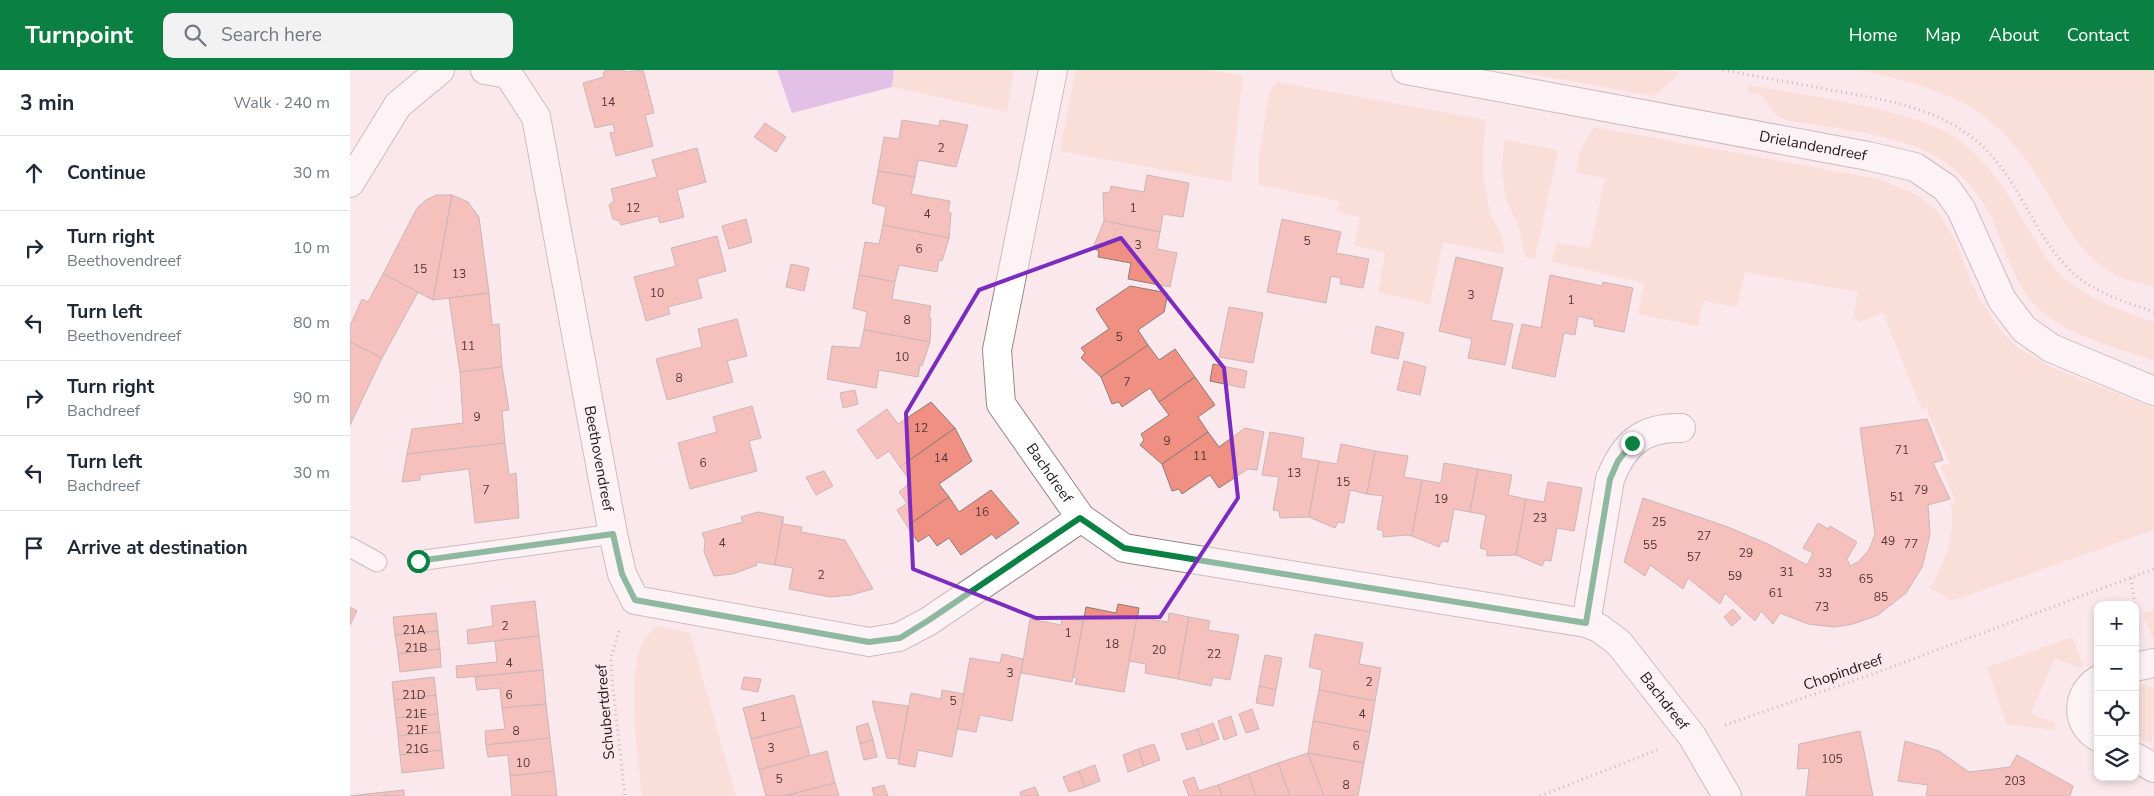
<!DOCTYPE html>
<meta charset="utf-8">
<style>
:root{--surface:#fff;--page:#f2f2f3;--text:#1f2937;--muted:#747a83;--line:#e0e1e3;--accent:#0b8043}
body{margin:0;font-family:"Nunito Sans",sans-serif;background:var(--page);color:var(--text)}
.controls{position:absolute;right:15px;bottom:15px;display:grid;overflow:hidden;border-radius:10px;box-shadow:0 2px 8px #0003}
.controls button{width:45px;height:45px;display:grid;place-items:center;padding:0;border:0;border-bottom:1px solid var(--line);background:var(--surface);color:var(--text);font:25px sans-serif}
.stop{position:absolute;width:15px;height:15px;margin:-11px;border:4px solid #0b8043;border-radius:50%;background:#fff}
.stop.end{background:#0b8043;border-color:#fff;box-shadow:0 1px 5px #0008}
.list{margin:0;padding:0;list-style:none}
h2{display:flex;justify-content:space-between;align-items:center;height:65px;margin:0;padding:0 20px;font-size:21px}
h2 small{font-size:16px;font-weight:400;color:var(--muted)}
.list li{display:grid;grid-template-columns:32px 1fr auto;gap:15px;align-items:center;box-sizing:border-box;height:75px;padding:0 20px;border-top:1px solid var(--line)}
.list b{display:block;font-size:19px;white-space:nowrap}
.list p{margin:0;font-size:16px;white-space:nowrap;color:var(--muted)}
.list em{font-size:16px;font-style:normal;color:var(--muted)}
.icon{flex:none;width:28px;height:28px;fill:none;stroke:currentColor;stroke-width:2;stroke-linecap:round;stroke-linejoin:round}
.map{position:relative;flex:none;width:1804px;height:726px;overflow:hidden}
header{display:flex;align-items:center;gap:30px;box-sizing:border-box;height:70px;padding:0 25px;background:var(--accent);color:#fff}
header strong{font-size:24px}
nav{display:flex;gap:28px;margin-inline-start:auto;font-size:18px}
.search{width:350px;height:45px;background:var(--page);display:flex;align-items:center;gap:12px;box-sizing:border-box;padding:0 18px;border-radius:10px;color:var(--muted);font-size:19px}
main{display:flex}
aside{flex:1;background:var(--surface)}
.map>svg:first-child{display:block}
.green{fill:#f7d5bf}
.water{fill:#c592dd}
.building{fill:#ef9083;stroke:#8c7c79}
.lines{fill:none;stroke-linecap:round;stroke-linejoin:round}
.lane-casing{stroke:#97868a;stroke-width:21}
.street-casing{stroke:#97868a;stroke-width:30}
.path{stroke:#8c7f82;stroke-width:3;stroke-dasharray:1 4;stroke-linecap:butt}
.lane{stroke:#fff;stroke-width:19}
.street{stroke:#fff;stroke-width:28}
.route{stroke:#0b8043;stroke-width:6}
.marked{fill:none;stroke:#7b2cbf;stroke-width:4;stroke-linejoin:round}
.labels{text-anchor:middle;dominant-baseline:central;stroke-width:5;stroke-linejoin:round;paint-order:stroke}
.number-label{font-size:12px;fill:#543836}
.street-label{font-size:15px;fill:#211b1c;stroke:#fbe8ec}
</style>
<header>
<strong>Turnpoint</strong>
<div class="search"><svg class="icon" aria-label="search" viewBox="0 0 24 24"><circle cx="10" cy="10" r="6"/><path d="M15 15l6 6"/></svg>Search here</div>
<nav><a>Home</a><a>Map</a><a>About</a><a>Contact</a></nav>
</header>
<main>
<aside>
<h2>3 min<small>Walk · 240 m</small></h2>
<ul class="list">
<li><svg class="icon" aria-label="ahead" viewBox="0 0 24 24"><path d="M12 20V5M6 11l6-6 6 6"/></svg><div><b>Continue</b></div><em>30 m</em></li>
<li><svg class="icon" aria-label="right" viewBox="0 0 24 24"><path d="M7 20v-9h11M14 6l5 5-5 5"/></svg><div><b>Turn right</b><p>Beethovendreef</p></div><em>10 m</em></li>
<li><svg class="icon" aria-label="left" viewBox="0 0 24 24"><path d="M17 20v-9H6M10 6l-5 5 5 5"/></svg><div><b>Turn left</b><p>Beethovendreef</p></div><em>80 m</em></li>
<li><svg class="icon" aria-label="right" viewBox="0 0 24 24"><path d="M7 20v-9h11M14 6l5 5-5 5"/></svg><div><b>Turn right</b><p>Bachdreef</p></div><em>90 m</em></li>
<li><svg class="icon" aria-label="left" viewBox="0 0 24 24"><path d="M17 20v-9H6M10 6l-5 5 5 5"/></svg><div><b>Turn left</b><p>Bachdreef</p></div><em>30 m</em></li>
<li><svg class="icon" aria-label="arrive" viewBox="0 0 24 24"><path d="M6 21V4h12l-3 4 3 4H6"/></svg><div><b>Arrive at destination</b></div></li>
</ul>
</aside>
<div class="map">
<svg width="1804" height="726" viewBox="0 0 1804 726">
<rect width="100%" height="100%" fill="#fbe8ec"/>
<g class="green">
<polygon points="544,0 664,0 657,42 542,17"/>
<polygon points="726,0 859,0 893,6 881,112 710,81"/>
<polygon points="1159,0 1316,0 1328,2 1327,6 1304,26"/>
<path d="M1508,0H1804V217C1790,212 1773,210 1761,202C1720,179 1704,127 1677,91C1666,76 1650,59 1635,47C1606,23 1545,7 1508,0Z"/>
<path d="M927,12L1136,50C1134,72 1131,95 1135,117C1137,126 1138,135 1141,144C1146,158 1156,168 1153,184L1093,172L1080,234L1028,222L1035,183L1004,175L1010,147L987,142L989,131L909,115V88L919,22Z"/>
<path d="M1398,15C1443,23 1488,30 1532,40C1558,47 1583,53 1606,68C1640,92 1659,126 1680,162C1689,177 1698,192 1711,205C1738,230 1770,240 1804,252V291C1768,278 1726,268 1696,245C1664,221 1657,181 1641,147C1630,124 1612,105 1592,90C1554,64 1480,58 1435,50L1425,44L1412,25L1397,22Z"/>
<path d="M1244,57L1528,109L1559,121L1574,130L1588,142L1607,174L1621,211L1631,231L1651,261L1668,278L1701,297L1804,338V460L1602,531L1580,518C1596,493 1605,463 1601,434L1606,432L1590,396L1600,394L1576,338L1572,339L1566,326L1533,243L1508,252L1506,249L1503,248L1508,222L1395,202L1387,237L1353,231L1348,256L1288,244L1294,213L1202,192L1206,172L1240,178L1255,108L1226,102L1230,82Z"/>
<polygon points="1154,70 1208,80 1185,189 1175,187 1170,160 1156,130 1152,100"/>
<polygon points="1804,539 1804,568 1802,567 1793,543"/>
<path d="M306,556L340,563L386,726H292C288,684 277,618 290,578C293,570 301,562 306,556Z"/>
<polygon points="1723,567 1733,597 1729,598 1705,588 1681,643 1706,654 1703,660 1656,654 1637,597"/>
<polygon points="1793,614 1804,618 1802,674 1785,665 1785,617"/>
</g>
<polygon class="water" points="427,0 544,0 542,17 442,43"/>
<g class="building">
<polygon points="255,0 274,0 275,2 293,0 304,43 295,45 303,76 266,86 260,63 265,62 263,54 245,58 233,13 254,7 253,4"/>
<polygon points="552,50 589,56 590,50 618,55 606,97 568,90 565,107 528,101 534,67 549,69"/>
<polygon points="415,53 436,67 426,82 404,67"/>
<polygon points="347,78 356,112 327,120 334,147 310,153 308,146 271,155 269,151 263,149 259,135 264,131 261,119 307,107 302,90"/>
<polygon points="528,101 565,107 561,124 600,131 598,142 601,143 599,168 533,155 536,137 522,133"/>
<polygon points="797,105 839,113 833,147 813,144 810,162 754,151 753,123 760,122 761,116 794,122"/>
<polygon points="86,125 102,125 83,230 33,204 67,138 76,130"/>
<polygon points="102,125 118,132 129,147 139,223 83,230"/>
<polygon points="396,149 402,172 379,179 372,156"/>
<polygon points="932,149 991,162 986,183 1019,189 1013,218 990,214 991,208 981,206 976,233 917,222"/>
<polygon points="754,151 810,162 807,179 827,183 820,217 778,209 781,193 748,187 749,181 743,178"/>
<polygon points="533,155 599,168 592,191 589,190 587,202 549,195 545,212 509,205 515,172 529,174"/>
<polygon points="367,166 376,201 347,209 352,228 318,237 320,244 296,251 284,207 326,196 321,178"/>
<polygon points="1106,187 1153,198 1141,250 1163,254 1155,295 1118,288 1122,269 1089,261"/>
<polygon points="441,194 459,198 454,221 436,217"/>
<polygon points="33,204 68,222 32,288 0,272 0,256 12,229 18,232"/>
<polygon points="509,205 545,212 542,229 581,236 579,247 581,248 580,272 514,260 517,242 503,238"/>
<polygon points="1200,205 1252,216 1253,212 1283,218 1274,262 1244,256 1244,250 1228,246 1225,265 1214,263 1205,307 1162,298 1172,254 1191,258"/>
<polygon points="780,216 818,223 814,242 788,260 798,275 751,307 731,288 735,283 731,278 759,259 746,239"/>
<polygon points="139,223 142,255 149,254 152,297 110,302 99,228"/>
<polygon points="879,237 913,243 903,293 869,287"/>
<polygon points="387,249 397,286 377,291 383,312 317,330 306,289 352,277 348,259"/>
<polygon points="1026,256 1054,263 1048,289 1021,283"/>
<polygon points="514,260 580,272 572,296 570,295 568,307 529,300 526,318 477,309 482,276 510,278"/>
<polygon points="0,272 32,288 0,355"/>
<polygon points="798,275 809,290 825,279 845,307 809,332 800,318 772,337 769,332 762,334 751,307"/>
<polygon points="1054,291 1076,297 1070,325 1047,320"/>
<polygon points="863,294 897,301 894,318 860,311"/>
<polygon points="152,297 159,340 152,341 155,373 57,384 62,359 113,353 110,302"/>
<polygon points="845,307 865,335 848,347 858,362 812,394 790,375 794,370 791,364 819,345 809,332"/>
<polygon points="505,320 508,334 493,338 490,323"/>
<polygon points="581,332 605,358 550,397 539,381 527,389 507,360 537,339 548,354"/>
<polygon points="402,336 411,368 399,371 407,401 340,419 328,373 367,362 363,347"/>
<polygon points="1577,349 1593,390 1583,393 1600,429 1578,435 1580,465 1572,497 1556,523 1528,545 1503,554 1484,557 1458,554 1430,543 1423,554 1411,541 1405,551 1375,523 1370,534 1338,508 1333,519 1300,495 1295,506 1274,492 1293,428 1378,457 1418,474 1457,495 1463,483 1453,478 1468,453 1478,459 1480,456 1507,472 1497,489 1500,496 1508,492 1519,480 1525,464 1510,358"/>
<polygon points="605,358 622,391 589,414 599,427 557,456 547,440 557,433 549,422 561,412 550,397"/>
<polygon points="895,358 914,362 907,400 898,399 869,418 860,405 832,424 829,419 822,421 812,394 858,362 869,377"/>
<polygon points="920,362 954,368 951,388 969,391 959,447 930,448 929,441 923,440 929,407 912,405"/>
<polygon points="155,373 159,405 166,403 169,448 125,453 119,399 70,405 70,410 52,412 57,384"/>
<polygon points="991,374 1025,381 1017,424 1000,420 994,453 988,452 985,458 959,447 969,391 987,394"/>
<polygon points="1025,381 1058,386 1054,407 1072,410 1062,466 1057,465 1033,467 1033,461 1027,459 1033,426 1017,424"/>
<polygon points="1094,393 1128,399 1120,442 1104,439 1098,472 1092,471 1089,477 1062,466 1072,410 1091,413"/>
<polygon points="1128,399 1162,405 1158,425 1176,429 1166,485 1137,486 1137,480 1130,478 1136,445 1120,442"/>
<polygon points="474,401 483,416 466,425 456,407"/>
<polygon points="1198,412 1232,418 1224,461 1207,458 1201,491 1195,490 1192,496 1166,485 1176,429 1194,432"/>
<polygon points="641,420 669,453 646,469 642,464 611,485 599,468 587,476 579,465 568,472 557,456 599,427 609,442"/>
<polygon points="408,442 433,447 425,495 406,492 407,495 383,504 364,506 354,482 355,471 352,463 393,452 391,447"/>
<polygon points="433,447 433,454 452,457 451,462 495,470 523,519 501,525 480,527 439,519 443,498 425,495"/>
<polygon points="185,531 189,566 118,574 117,560 143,556 141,536"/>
<polygon points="768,534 789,538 774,622 725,614 727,608 723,607 736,537 766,543"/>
<polygon points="0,537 7,541 0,555"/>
<polygon points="1383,539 1391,548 1382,556 1374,547"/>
<polygon points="86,543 88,561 45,565 43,547"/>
<polygon points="819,543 839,547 828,609 795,603 796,594 779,591 787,547 818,552"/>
<polygon points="712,547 733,551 722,612 671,603 680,549 711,555"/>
<polygon points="839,547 860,551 858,560 889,565 880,610 863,607 861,616 828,609"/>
<polygon points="88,561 90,579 48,584 45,565"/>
<polygon points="965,564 1013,573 1009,594 1031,598 1025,631 969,620 972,600 959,597"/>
<polygon points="189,566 193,600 107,608 106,596 147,592 145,571"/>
<polygon points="90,579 91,597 50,602 48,584"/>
<polygon points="652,584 673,589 662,651 630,645 626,662 607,659 620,588 650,593"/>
<polygon points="915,585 932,588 926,620 909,616"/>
<polygon points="193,600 196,634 152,638 150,618 127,620 125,607"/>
<polygon points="84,607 86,625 44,630 42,612"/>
<polygon points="394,607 411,609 408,622 391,619"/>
<polygon points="909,616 926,620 923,636 906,633"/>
<polygon points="592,620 614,624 602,687 568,680 565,697 548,694 561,623 591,629"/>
<polygon points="969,620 1025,631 1020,662 963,651"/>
<polygon points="86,625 88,644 46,648 44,630"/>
<polygon points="444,625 452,656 401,669 393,638"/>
<polygon points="522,631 558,636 549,689 537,688"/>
<polygon points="196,634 200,668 136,675 135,661 155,659 152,638"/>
<polygon points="902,639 909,659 896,663 889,644"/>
<polygon points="88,644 90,662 48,666 46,648"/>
<polygon points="881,646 887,665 874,670 868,651"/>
<polygon points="963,651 1020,662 1014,693 958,683"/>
<polygon points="518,653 523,670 510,674 506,657"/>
<polygon points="863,653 869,669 853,675 847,659"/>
<polygon points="452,656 460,686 409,700 401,669"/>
<polygon points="847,659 853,675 837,680 831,664"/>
<polygon points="1510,661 1523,726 1456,726 1459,698 1447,699 1449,674"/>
<polygon points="90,662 92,680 50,685 48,666"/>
<polygon points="200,668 204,701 160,706 158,685 138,687 136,675"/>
<polygon points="523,670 527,687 514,690 510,674"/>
<polygon points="1555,671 1589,681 1619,702 1660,697 1667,685 1723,716 1720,726 1576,726 1578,715 1548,711"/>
<polygon points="804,674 810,690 794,696 788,679"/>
<polygon points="788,679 794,696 778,702 773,685"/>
<polygon points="92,680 94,698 52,703 50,685"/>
<polygon points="477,681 485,713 434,726 416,726 409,700"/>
<polygon points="958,683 974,726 940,726 928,693"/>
<polygon points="958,683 1014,693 1008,726 974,726"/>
<polygon points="928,693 940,726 906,726 898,704"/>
<polygon points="745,695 750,711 735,717 729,701"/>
<polygon points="204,701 207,726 162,726 160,706"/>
<polygon points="729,701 735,717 719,722 713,707"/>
<polygon points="898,704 906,726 872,726 868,715"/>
<polygon points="844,707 849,721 868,715 872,726 839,726 833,711"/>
<polygon points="485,713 489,726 434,726"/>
<polygon points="534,715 538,726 524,726 522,718"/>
<polygon points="685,717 689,726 671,726 670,722"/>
<polygon points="54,720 54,726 36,726 35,722"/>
<polygon points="35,722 36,726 17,726 17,724"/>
<polygon points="17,724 17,726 0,726"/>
</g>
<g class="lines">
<g class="lane-casing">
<g id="lane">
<polyline points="0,477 27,492"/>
<polyline points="68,491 263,464"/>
</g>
</g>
<g class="street-casing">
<g id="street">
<path id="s1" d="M135,0L158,4L186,47L263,464L272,504L285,530L519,572L549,567L579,551L731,448"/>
<path id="s2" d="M703,0L647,280L651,334L731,448L774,478L1236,553L1249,558L1269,573L1342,666L1377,726"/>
<path id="s3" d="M1056,0L1518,86L1565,97L1596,118L1611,139L1652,230L1674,259L1701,278L1804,321"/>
<polyline points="0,113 48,35 90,0"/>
<path d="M1236,553L1260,409C1274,374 1292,357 1331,358"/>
<polyline points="1785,597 1804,593"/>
<path d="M1748,610C1726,624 1725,654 1748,667"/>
<polyline points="1785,687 1804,698"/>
</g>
</g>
<g class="path">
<path d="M1373,0C1409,7 1445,13 1481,20C1534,30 1588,37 1629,73C1670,109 1683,166 1722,202C1745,223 1776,232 1804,242"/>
<polyline points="1781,508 1785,535"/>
<polyline points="1785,537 1789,561"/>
<polyline points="269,561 261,588 262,609 275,726"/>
<polyline points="1375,655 1520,605 1804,499"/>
<polyline points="1190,726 1310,679"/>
</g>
<use href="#lane" class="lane"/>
<use href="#street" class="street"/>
</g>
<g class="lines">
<polyline class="route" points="68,491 263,464 272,504 285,530 519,572 550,568 579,550 730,448 774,478 1236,553 1260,409 1268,391 1282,373"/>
</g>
<path d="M0 0H1804V726H0ZM771,168L874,298L888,428L810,547L686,548L563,499L556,343L629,220Z" fill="#fbe8ec" fill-opacity=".55" fill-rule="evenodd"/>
<path class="marked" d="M771,168L874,298L888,428L810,547L686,548L563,499L556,343L629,220Z"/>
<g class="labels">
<g class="number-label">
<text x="258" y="32">14</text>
<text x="591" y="78">2</text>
<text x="283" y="138">12</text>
<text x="783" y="138">1</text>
<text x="577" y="144">4</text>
<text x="957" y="171">5</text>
<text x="788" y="175">3</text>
<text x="569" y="179">6</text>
<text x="70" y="199">15</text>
<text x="109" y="204">13</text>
<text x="307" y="223">10</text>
<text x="1121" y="225">3</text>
<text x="1221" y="230">1</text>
<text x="557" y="250">8</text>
<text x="769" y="267">5</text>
<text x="118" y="276">11</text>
<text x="552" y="287">10</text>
<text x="329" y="308">8</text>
<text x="777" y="312">7</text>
<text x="127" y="347">9</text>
<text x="571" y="358">12</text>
<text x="817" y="371">9</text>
<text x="1552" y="380">71</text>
<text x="850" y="386">11</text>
<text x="591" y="388">14</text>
<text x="353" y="393">6</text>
<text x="944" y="403">13</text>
<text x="993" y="412">15</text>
<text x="136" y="420">7</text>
<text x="1571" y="420">79</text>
<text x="1547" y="427">51</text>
<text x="1091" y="429">19</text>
<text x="632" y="442">16</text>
<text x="1190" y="448">23</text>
<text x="1309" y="452">25</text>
<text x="1354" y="466">27</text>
<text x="1538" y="471">49</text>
<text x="372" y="473">4</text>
<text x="1561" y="474">77</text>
<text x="1300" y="475">55</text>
<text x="1396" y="483">29</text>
<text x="1344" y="487">57</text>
<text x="1437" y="502">31</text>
<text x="1475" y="503">33</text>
<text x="471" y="505">2</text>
<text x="1385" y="506">59</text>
<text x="1516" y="509">65</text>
<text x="1426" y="523">61</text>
<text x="1531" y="527">85</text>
<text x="1472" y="537">73</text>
<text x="155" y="556">2</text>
<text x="64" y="560">21A</text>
<text x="718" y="563">1</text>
<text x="762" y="574">18</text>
<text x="66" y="578">21B</text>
<text x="809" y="580">20</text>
<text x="864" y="584">22</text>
<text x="159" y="593">4</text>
<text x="660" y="603">3</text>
<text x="1019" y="612">2</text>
<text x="64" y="625">21D</text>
<text x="159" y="625">6</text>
<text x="603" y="631">5</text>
<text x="66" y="644">21E</text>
<text x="1012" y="644">4</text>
<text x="413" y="647">1</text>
<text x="67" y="660">21F</text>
<text x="166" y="661">8</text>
<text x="1006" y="676">6</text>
<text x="421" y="678">3</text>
<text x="67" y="679">21G</text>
<text x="1482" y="689">105</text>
<text x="173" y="693">10</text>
<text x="429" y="709">5</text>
<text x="1665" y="711">203</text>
<text x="996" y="715">8</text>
</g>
<g class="street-label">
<text stroke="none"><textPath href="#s3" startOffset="414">Drielandendreef</textPath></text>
<text stroke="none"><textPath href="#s1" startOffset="422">Beethovendreef</textPath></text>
<text stroke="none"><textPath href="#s2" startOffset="424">Bachdreef</textPath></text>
<text transform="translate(1493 602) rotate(-19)">Chopindreef</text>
<text stroke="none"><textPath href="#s2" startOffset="1112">Bachdreef</textPath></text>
<text transform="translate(255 642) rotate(-95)">Schubertdreef</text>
</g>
</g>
</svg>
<div class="controls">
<button>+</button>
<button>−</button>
<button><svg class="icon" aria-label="locate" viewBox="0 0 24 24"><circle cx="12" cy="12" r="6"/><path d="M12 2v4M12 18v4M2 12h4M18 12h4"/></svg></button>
<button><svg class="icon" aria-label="layers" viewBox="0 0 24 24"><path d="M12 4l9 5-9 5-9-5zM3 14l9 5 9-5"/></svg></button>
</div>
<div class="stop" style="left:68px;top:491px"></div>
<div class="stop end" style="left:1282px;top:373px"></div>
</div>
</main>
